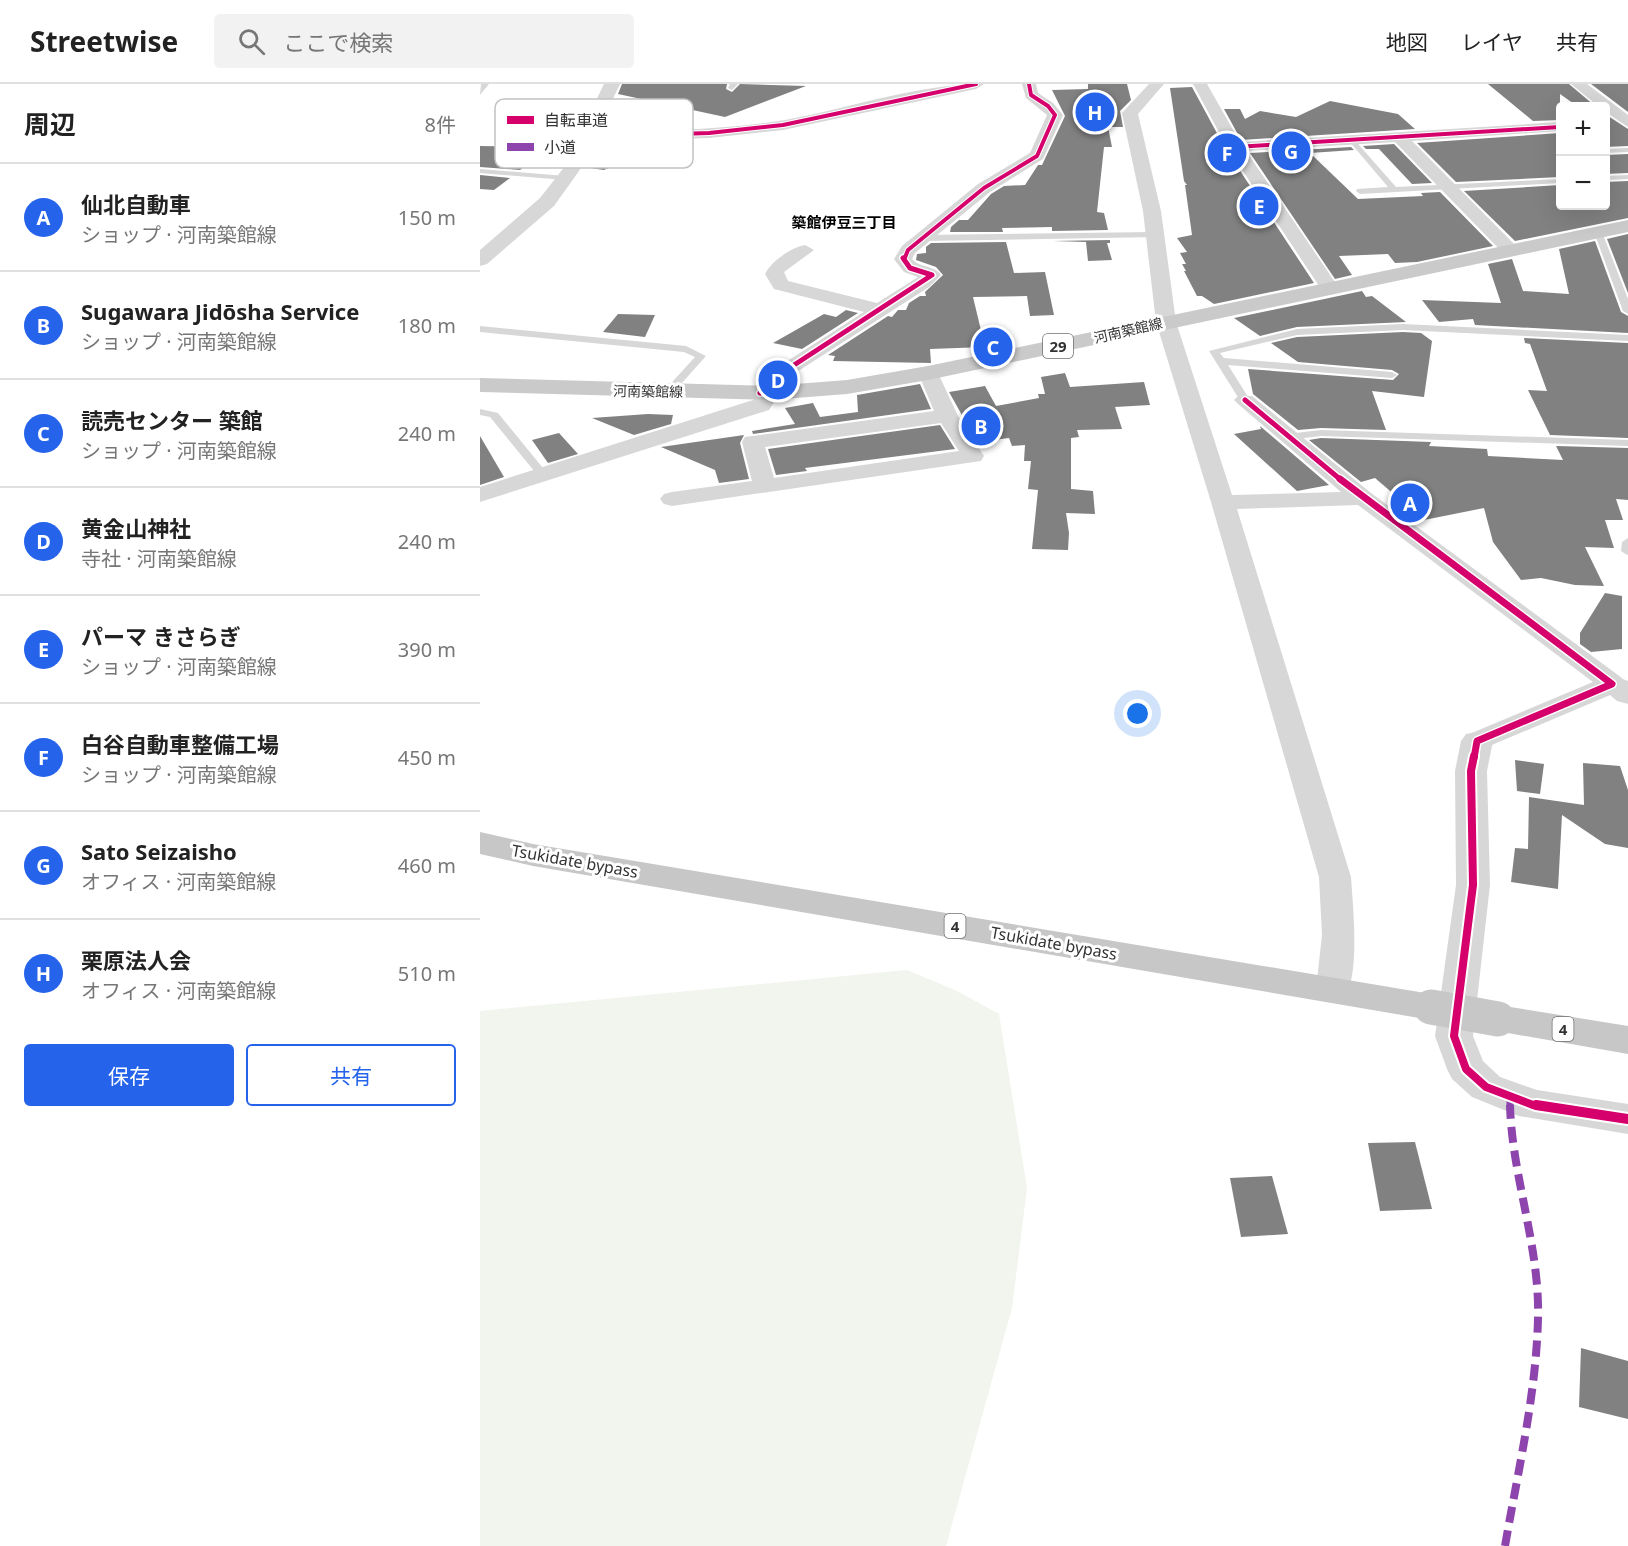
<!DOCTYPE html>
<html lang="ja">
<meta charset="utf-8">
<style>
:root{--surface:#fff;--page:#f2f2f2;--text:#222;--muted:#767676;--line:#e0e0e0;--accent:#2563eb}
body{margin:0;font-family:"Noto Sans","Noto Sans JP",sans-serif;background:var(--page);color:var(--text)}
.controls{position:absolute;right:18px;top:18px;display:grid;overflow:hidden;border-radius:6px;box-shadow:0 6px 24px #0002}
.controls button{width:54px;height:54px;display:grid;place-items:center;padding:0;border:0;border-bottom:2px solid var(--line);background:var(--surface);color:var(--text);font:30px sans-serif}
.you{position:absolute;left:658px;top:630px;width:21px;height:21px;margin:-15px;border:4px solid #fff;border-radius:50%;background:#1a73e8;box-shadow:0 0 0 9px #1a73e833}
.badge{display:grid;place-items:center;width:39px;height:39px;border-radius:50%;background:var(--accent);color:#fff;font-size:20px;font-weight:700}
.pin{position:absolute;translate:-50% -50%;border:3px solid #fff;box-shadow:0 2px 6px #0006}
.list{margin:0;padding:0;list-style:none}
h2{display:flex;justify-content:space-between;align-items:center;height:78px;margin:0;padding:0 24px;font-size:26px}
h2 small{font-size:20px;font-weight:400;color:var(--muted)}
.list li{display:grid;grid-template-columns:39px 1fr auto;gap:18px;align-items:center;box-sizing:border-box;height:108px;padding:0 24px;border-top:2px solid var(--line)}
.list b{display:block;font-size:22px;white-space:nowrap}
.list p{margin:0;font-size:20px;white-space:nowrap;color:var(--muted)}
.list em{font-size:20px;font-style:normal;color:var(--muted)}
.actions{display:flex;gap:12px;padding:18px 24px}
.actions a{flex:1;padding:14px 0;border:2px solid var(--accent);border-radius:6px;text-align:center;font-size:21px;color:var(--accent)}
.actions .main{background:var(--accent);color:#fff}
.icon{flex:none;width:33px;height:33px;fill:none;stroke:currentColor;stroke-width:2;stroke-linecap:round;stroke-linejoin:round}
.map{position:relative;flex:none;width:1148px;height:1462px;overflow:hidden}
header{display:flex;align-items:center;gap:36px;box-sizing:border-box;height:84px;padding:0 30px;background:var(--surface);border-bottom:2px solid var(--line)}
header strong{font-size:28px}
nav{display:flex;gap:33px;margin-inline-start:auto;font-size:21px}
.search{width:420px;height:54px;background:var(--page);display:flex;align-items:center;gap:15px;box-sizing:border-box;padding:0 21px;border-radius:6px;color:var(--muted);font-size:22px}
main{display:flex}
aside{flex:1;background:var(--surface)}
.map>svg:first-child{display:block}
.green{fill:#f1f5ed}
.building{fill:#818181}
.lines{fill:none;stroke-linecap:round;stroke-linejoin:round}
.service{fill:#d7d7d7;fill-rule:evenodd}
.minor{fill:#d7d7d7;fill-rule:evenodd}
.tertiary{fill:#d7d7d7;fill-rule:evenodd}
.primary{fill:#cacaca;fill-rule:evenodd}
.trunk{fill:#c7c7c7;fill-rule:evenodd}
.trunk-bridge{stroke:#c7c7c7;stroke-width:35}
.quiet-far1{stroke:#8e44ad;stroke-width:7;stroke-dasharray:13 7;stroke-linecap:butt}
.quiet{stroke:#8e44ad;stroke-width:8;stroke-dasharray:16 8;stroke-linecap:butt}
.cycleway-far4-casing{stroke:#fff;stroke-width:6}
.cycleway-far3-casing{stroke:#fff;stroke-width:8}
.cycleway-far2-casing{stroke:#fff;stroke-width:10}
.cycleway-far1-casing{stroke:#fff;stroke-width:12}
.cycleway-casing{stroke:#fff;stroke-width:14}
.cycleway-far4{stroke:#d6006c;stroke-width:4}
.cycleway-far3{stroke:#d6006c;stroke-width:5}
.cycleway-far2{stroke:#d6006c;stroke-width:7}
.cycleway-far1{stroke:#d6006c;stroke-width:8}
.cycleway{stroke:#d6006c;stroke-width:10}
.labels{text-anchor:middle;dominant-baseline:central;stroke-width:6;stroke-linejoin:round;paint-order:stroke}
.far-street-label{font-size:14px;fill:#333;stroke:#fff}
.far-neighbourhood-label{font-size:15px;font-weight:bold;fill:#000;stroke:#fff}
.shield{fill:#fff;stroke:#707070;stroke-width:1.5}
.shield-label{font-size:15px;font-weight:bold;fill:#333}
.street-label{font-size:16px;fill:#333;stroke:#fff}
.key{fill:#fff;stroke:#c2c2c2;stroke-width:1.5}
.key-label{font-size:16px;fill:#333}
</style>
<header>
<strong>Streetwise</strong>
<div class="search"><svg class="icon" aria-label="search" viewBox="0 0 24 24"><circle cx="10" cy="10" r="6"/><path d="M15 15l6 6"/></svg>ここで検索</div>
<nav><a>地図</a><a>レイヤ</a><a>共有</a></nav>
</header>
<main>
<aside>
<h2>周辺<small>8件</small></h2>
<ul class="list">
<li><span class="badge">A</span><div><b>仙北自動車</b><p>ショップ · 河南築館線</p></div><em>150 m</em></li>
<li><span class="badge">B</span><div><b>Sugawara Jidōsha Service</b><p>ショップ · 河南築館線</p></div><em>180 m</em></li>
<li><span class="badge">C</span><div><b>読売センター 築館</b><p>ショップ · 河南築館線</p></div><em>240 m</em></li>
<li><span class="badge">D</span><div><b>黄金山神社</b><p>寺社 · 河南築館線</p></div><em>240 m</em></li>
<li><span class="badge">E</span><div><b>パーマ きさらぎ</b><p>ショップ · 河南築館線</p></div><em>390 m</em></li>
<li><span class="badge">F</span><div><b>白谷自動車整備工場</b><p>ショップ · 河南築館線</p></div><em>450 m</em></li>
<li><span class="badge">G</span><div><b>Sato Seizaisho</b><p>オフィス · 河南築館線</p></div><em>460 m</em></li>
<li><span class="badge">H</span><div><b>栗原法人会</b><p>オフィス · 河南築館線</p></div><em>510 m</em></li>
</ul>
<div class="actions"><a class="main">保存</a><a>共有</a></div>
</aside>
<div class="map">
<svg width="1148" height="1462" viewBox="0 0 1148 1462">
<rect width="100%" height="100%" fill="#fff"/>
<polygon class="green" points="427,886 477,907 519,930 547,1104 532,1224 466,1462 0,1462 0,927"/>
<g class="building">
<polygon points="142,0 247,0 246,5 252,8 260,0 326,2 245,33 138,10"/>
<polygon points="608,0 647,0 651,16 640,27 643,43 628,43 632,63 624,63 617,128 624,129 628,146 572,147 572,143 522,144 523,148 470,148 471,143 479,136 488,136 511,110 524,102 545,101 558,81 562,81 585,32 572,6 608,5"/>
<polygon points="1008,0 1089,0 1115,22 1097,22 1080,10 1080,36 1053,37"/>
<polygon points="1111,0 1148,0 1148,28"/>
<polygon points="712,3 745,64 834,199 734,220 722,212 717,212 704,187 706,187 702,180 706,180 700,169 707,168 697,154 712,151 705,101 707,101 704,97 690,4"/>
<polygon points="850,17 918,30 935,45 761,56 744,25 760,25 765,35 780,27 816,33"/>
<polygon points="1125,30 1148,45 1148,62 1125,63"/>
<polygon points="1080,49 1080,93 976,98 937,59"/>
<polygon points="143,59 169,64 124,86 103,83 113,63"/>
<polygon points="914,60 952,99 932,100 899,65 886,65 883,62"/>
<polygon points="0,62 53,63 91,63 83,79 56,74 40,86 0,83"/>
<polygon points="871,63 874,66 830,69 878,115 943,112 941,109 960,108 1013,162 937,178 915,179 908,170 859,172 872,191 855,195 770,69"/>
<polygon points="1148,70 1148,89 1125,90 1125,71"/>
<polygon points="0,91 30,94 14,106 0,105"/>
<polygon points="1148,97 1148,134 1035,157 984,107 1080,101 1080,122 1125,122 1125,98"/>
<polygon points="1148,150 1148,209 1127,155"/>
<polygon points="630,156 630,159 627,159 632,176 608,177 606,158 573,157"/>
<polygon points="1115,157 1141,228 1148,232 1148,249 995,241 993,235 959,238 942,216 1021,219 1008,180 1032,175 1043,207 1089,210 1079,165"/>
<polygon points="526,158 534,189 565,188 574,231 550,232 547,212 493,213 505,263 450,265 451,279 353,277 355,272 348,271 408,232 412,233 418,226 426,226 429,219 440,212 446,212 445,208 463,191 456,183 436,176 437,170 446,169 446,163 451,159"/>
<polygon points="882,207 886,213 892,212 926,238 817,243 780,252 754,234"/>
<polygon points="366,226 378,229 322,265 293,259 344,230 356,233"/>
<polygon points="138,230 175,231 165,253 123,248"/>
<polygon points="923,248 941,249 952,257 944,313 892,307 906,346 841,344 818,346 773,310 768,285 913,296 919,290 912,286 818,278 791,259 817,253"/>
<polygon points="1044,254 1148,259 1148,354 1070,351 1048,306 1067,307 1050,260 1045,259"/>
<polygon points="585,289 590,303 664,298 670,321 635,323 642,345 597,346 599,353 591,354 591,405 613,407 615,430 586,429 589,449 588,466 552,465 558,406 548,405 551,377 544,377 545,361 532,362 529,354 497,358 469,308 505,302 516,322 559,314 558,310 565,310 561,293"/>
<polygon points="440,300 451,325 273,350 272,347 315,340 305,324 333,319 340,333 378,328 377,311"/>
<polygon points="168,330 193,331 191,340 154,351 112,334"/>
<polygon points="460,341 475,365 325,384 327,387 296,391 288,365"/>
<polygon points="780,342 849,401 817,407 754,350 781,345"/>
<polygon points="79,349 98,370 68,379 52,356"/>
<polygon points="264,351 260,359 269,395 239,399 235,386 181,363"/>
<polygon points="0,352 24,393 0,401"/>
<polygon points="841,354 951,358 949,362 1007,365 1008,372 1083,376 1076,362 1148,364 1148,416 1136,415 1143,436 1125,436 1134,464 1105,463 1124,502 1095,501 1061,494 1041,496 1013,458 1004,424 944,436 895,394 881,398 829,356"/>
<polygon points="1125,509 1142,512 1142,565 1111,568 1100,560 1100,549"/>
<polygon points="1035,676 1064,680 1060,710 1037,707"/>
<polygon points="1103,679 1140,682 1148,706 1148,764 1125,760 1082,731 1078,805 1031,798 1035,764 1048,765 1049,713 1104,721"/>
<polygon points="935,1058 952,1125 900,1127 888,1059"/>
<polygon points="792,1092 808,1150 761,1153 750,1094"/>
<polygon points="1101,1264 1148,1277 1148,1335 1099,1323"/>
</g>
<g class="lines">
<g class="service">
<polygon points="1,0 9,0 0,11"/>
<polygon points="250,0 258,0 252,6 248,4"/>
<polygon points="872,53 916,103 1080,95 1080,99 880,110 876,107 877,105 908,103 869,57 868,55"/>
<polygon points="1148,64 1148,68 1126,69 1126,65"/>
<polygon points="0,85 85,92 89,94 85,96 0,89"/>
<polygon points="1148,91 1148,95 1126,96 1126,92"/>
<polygon points="1118,145 1122,148 1148,215 1148,230 1143,227 1114,148"/>
<polygon points="675,148 679,151 678,153 443,157 439,154 443,151"/>
<polygon points="923,240 1148,251 1148,257 923,246 817,251 740,269 744,274 912,288 917,291 912,294 748,281 770,316 765,319 761,318 729,267 817,245"/>
<polygon points="0,242 206,262 226,272 193,309 189,310 184,307 215,273 204,268 0,248"/>
<polygon points="0,325 18,329 67,389 67,393 59,393 10,333 0,331"/>
<polygon points="841,346 1148,356 1148,362 841,352 807,356 802,353 807,350"/>
<polygon points="1148,454 1148,470 1147,471 1141,467 1142,458"/>
</g>
<g class="minor">
<path d="M542,0H556L558,9L573,19L583,31L563,75L510,108L435,169L432,175C440,184 454,181 461,191L449,203L295,302L300,309L289,326L0,418V403L273,316L275,314L270,309L281,294L384,228L294,205L285,190C292,177 310,164 325,161L334,166L304,188L308,197L397,219L435,195L438,193L424,188L414,175L422,162L498,100L550,69L567,31L546,14Z"/>
<path d="M669,0H684L658,30L681,127L696,238L752,411L861,408L758,320L754,316L758,312H772L891,409L1142,594L1146,600L1142,606L1007,663L997,666L987,663L983,657L987,651L1113,598L878,421L757,425L871,793C873,824 880,888 865,913L853,917L841,913L836,905L842,851L839,793L731,418L676,238L663,127L642,29Z"/>
<polygon points="713,0 727,0 760,58 1080,38 1080,47 932,57 1036,162 1039,166 1030,171 1024,170 915,58 766,67 859,204 850,210 843,208 747,63"/>
<polygon points="1091,0 1107,0 1148,31 1148,43 1126,28 1126,22 1118,22"/>
<path d="M448,283L455,285L458,289L478,332L504,372L501,377L192,422L184,420L180,415L184,410L192,408L272,397L262,358L265,353L454,327L438,289L441,285ZM461,339L479,367L294,394L285,363Z"/>
</g>
<g class="tertiary">
<path d="M124,0H140L117,48C180,47 244,46 305,36C372,24 436,0 504,0L496,5L303,46L229,54L113,58L99,87L74,122L7,180L0,182V166L60,114L82,86Z"/>
<polygon points="1132,591 1148,597 1148,620 1137,617 1117,600 1121,594"/>
<polygon points="997,648 1008,650 1013,657 1007,687 1010,801 993,952 1003,977 1020,993 1057,1006 1148,1020 1148,1050 1039,1032 992,1013 972,995 967,985 955,952 976,801 975,687 981,657 986,650"/>
</g>
<polygon class="primary" points="1148,136 1148,148 448,296 367,310 290,316 0,308 0,294 290,302 367,296 448,282"/>
<g class="trunk">
<polygon points="0,748 53,760 951,910 964,914 970,923 964,932 951,936 53,782 0,770"/>
<polygon points="1018,921 1148,942 1148,970 1005,945 999,935 1005,925"/>
</g>
<polyline class="trunk-bridge" points="951,923 1018,935"/>
<polyline class="quiet-far1" points="1030,1012 1030,1023"/>
<path class="quiet" d="M1025,1462C1038,1387 1056,1311 1058,1235C1060,1162 1032,1093 1030,1021"/>
<g class="cycleway-far4-casing">
<g id="cycleway-far4">
<polyline points="106,53 229,49 303,41 496,0"/>
<polyline points="755,63 1080,43"/>
<polyline points="424,176 428,166 504,104 557,72 575,31 568,22 551,11 549,0"/>
</g>
</g>
<g class="cycleway-far3-casing">
<g id="cycleway-far3">
<polyline points="280,309 288,298 452,191 430,184 423,174"/>
<polyline points="765,316 861,396"/>
</g>
</g>
<g class="cycleway-far2-casing">
<polyline id="cycleway-far2" points="860,395 1132,600 997,657 994,674"/>
</g>
<g class="cycleway-far1-casing">
<polyline id="cycleway-far1" points="994,672 991,687 993,801 974,952 986,985 1006,1003 1053,1021 1066,1023"/>
</g>
<g class="cycleway-casing">
<polyline id="cycleway" points="1056,1021 1148,1035"/>
</g>
<use href="#cycleway-far4" class="cycleway-far4"/>
<use href="#cycleway-far3" class="cycleway-far3"/>
<use href="#cycleway-far2" class="cycleway-far2"/>
<use href="#cycleway-far1" class="cycleway-far1"/>
<use href="#cycleway" class="cycleway"/>
</g>
<g class="labels">
<g class="far-street-label">
<text transform="translate(648 246) rotate(-13)">河南築館線</text>
<text transform="translate(168 307) rotate(1)">河南築館線</text>
</g>
<g class="far-neighbourhood-label">
<text x="364" y="138">築館伊豆三丁目</text>
</g>
<g class="shield">
<rect x="563" y="250" width="30" height="24" rx="4.5"/>
<rect x="464.5" y="830" width="21" height="24" rx="4.5"/>
<rect x="1072.5" y="933" width="21" height="24" rx="4.5"/>
</g>
<g class="shield-label">
<text x="578" y="262">29</text>
<text x="475" y="842">4</text>
<text x="1083" y="945">4</text>
</g>
<g class="street-label">
<text transform="translate(95 777) rotate(10)">Tsukidate bypass</text>
<text transform="translate(574 859) rotate(10)">Tsukidate bypass</text>
</g>
</g>
<rect x="15" y="15" width="198" height="69" rx="9" class="key"/>
<rect x="27" y="32" width="27" height="8" fill="#d6006c"/>
<rect x="27" y="59" width="27" height="8" fill="#8e44ad"/>
<g class="key-label">
<text x="64" y="42">自転車道</text>
<text x="64" y="69">小道</text>
</g>
</svg>
<div class="controls">
<button>+</button>
<button>−</button>
</div>
<div class="you"></div>
<div class="pin badge" style="left:930px;top:419px">A</div>
<div class="pin badge" style="left:501px;top:342px">B</div>
<div class="pin badge" style="left:513px;top:263px">C</div>
<div class="pin badge" style="left:298px;top:296px">D</div>
<div class="pin badge" style="left:779px;top:122px">E</div>
<div class="pin badge" style="left:747px;top:69px">F</div>
<div class="pin badge" style="left:811px;top:67px">G</div>
<div class="pin badge" style="left:615px;top:28px">H</div>
</div>
</main>
